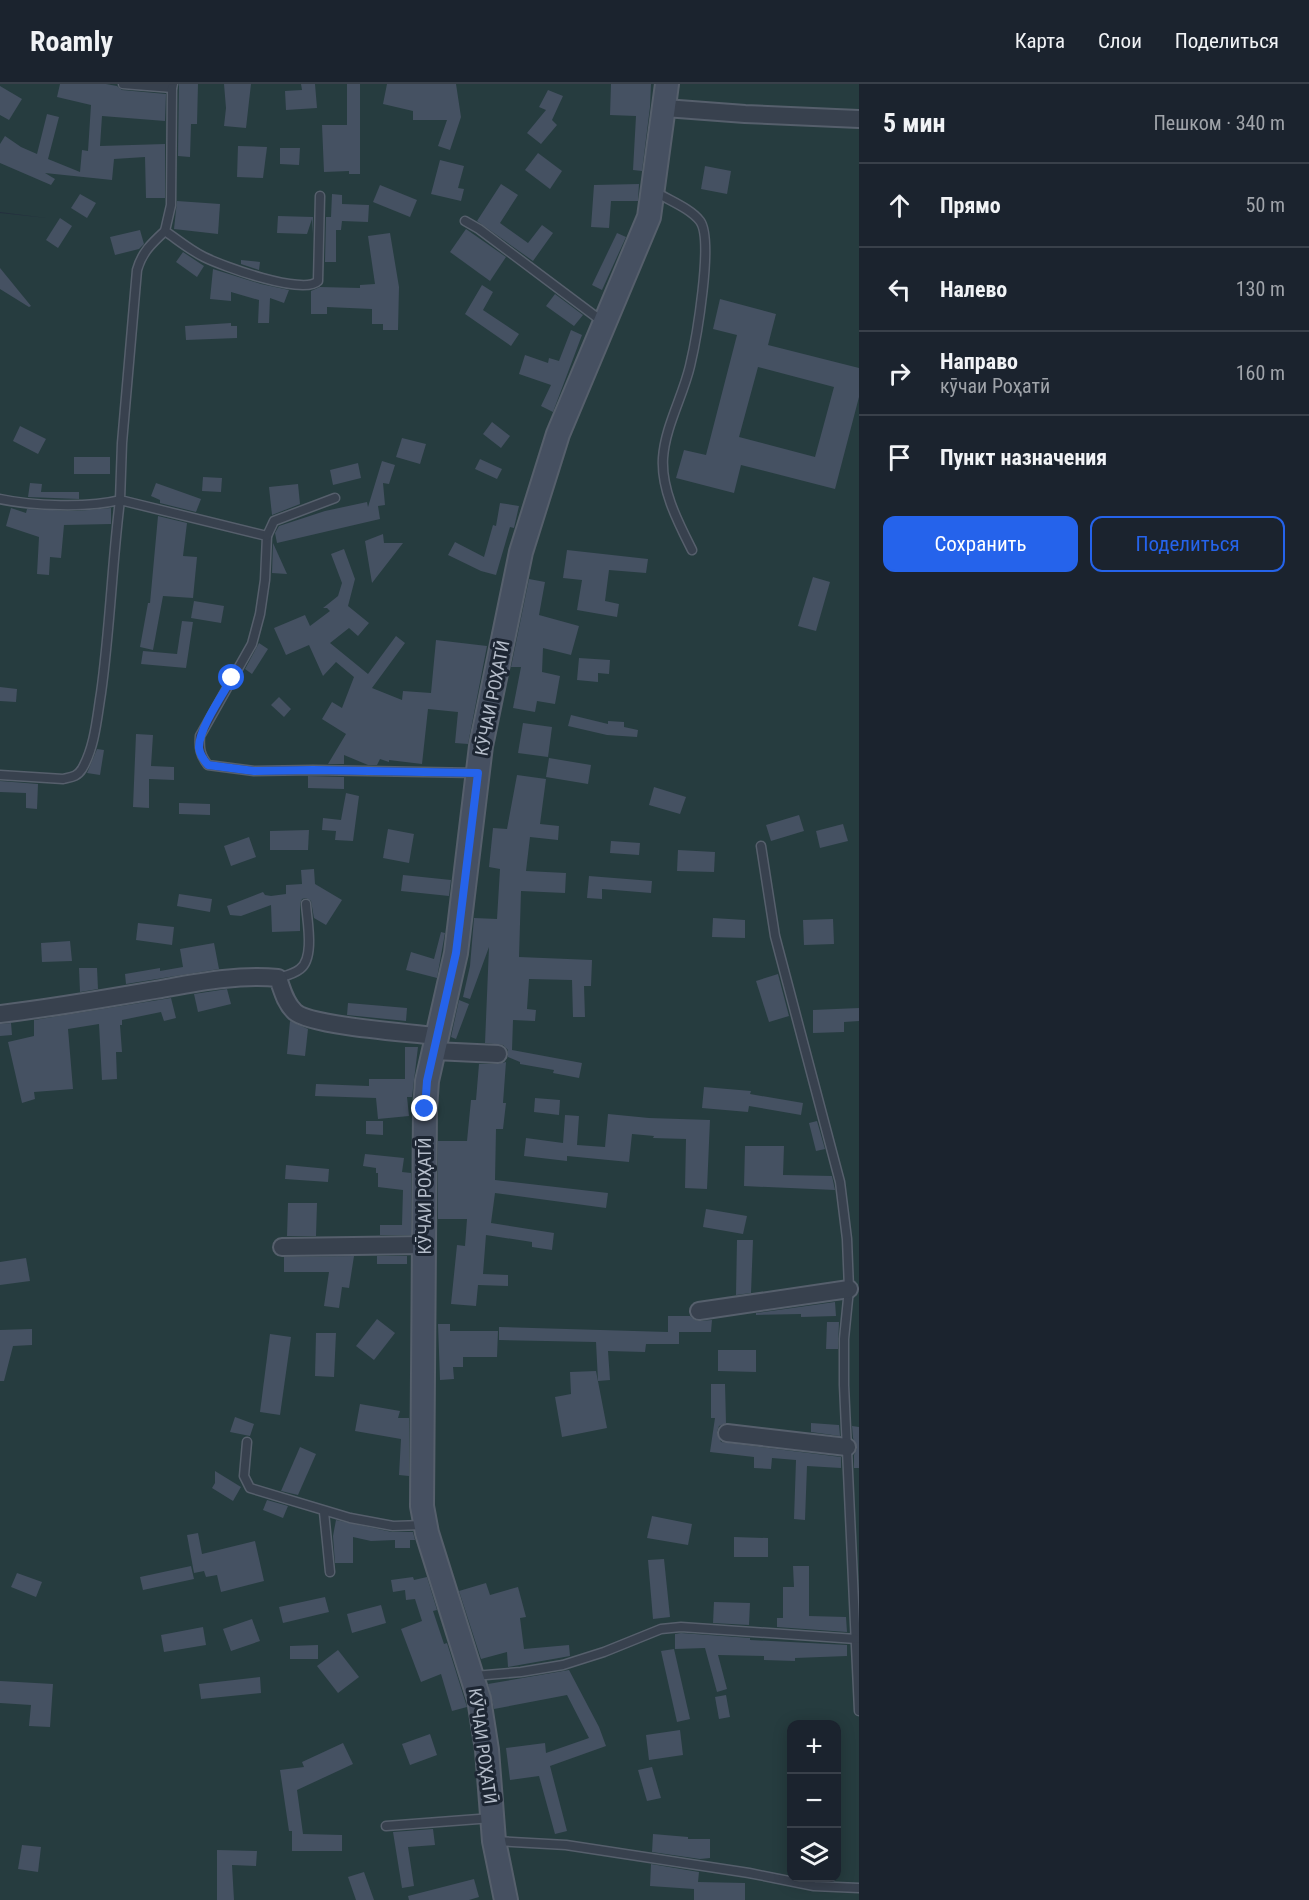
<!DOCTYPE html>
<html lang="ru">
<meta charset="utf-8">
<style>
:root{--surface:#1b232e;--page:#282f3a;--text:#f1f3f6;--muted:#a0a4aa;--line:#39404a;--accent:#2563eb}
body{margin:0;font-family:"Roboto Condensed",sans-serif;background:var(--page);color:var(--text)}
.controls{position:absolute;right:18px;bottom:18px;display:grid;overflow:hidden;border-radius:12px;box-shadow:0 3px 15px #0003}
.controls button{width:54px;height:54px;display:grid;place-items:center;padding:0;border:0;border-bottom:2px solid var(--line);background:var(--surface);color:var(--text);font:30px sans-serif}
.stop{position:absolute;width:18px;height:18px;margin:-14px;border:4px solid #2563eb;border-radius:50%;background:#fff}
.stop.end{background:#2563eb;border-color:#fff;box-shadow:0 2px 6px #0008}
.list{margin:0;padding:0;list-style:none}
h2{display:flex;justify-content:space-between;align-items:center;height:78px;margin:0;padding:0 24px;font-size:26px}
h2 small{font-size:20px;font-weight:400;color:var(--muted)}
.list li{display:grid;grid-template-columns:39px 1fr auto;gap:18px;align-items:center;box-sizing:border-box;height:84px;padding:0 24px;border-top:2px solid var(--line)}
.list b{display:block;font-size:22px;white-space:nowrap}
.list p{margin:0;font-size:20px;white-space:nowrap;color:var(--muted)}
.list em{font-size:20px;font-style:normal;color:var(--muted)}
.actions{display:flex;gap:12px;padding:18px 24px}
.actions a{flex:1;padding:14px 0;border:2px solid var(--accent);border-radius:12px;text-align:center;font-size:21px;color:var(--accent)}
.actions .main{background:var(--accent);color:#fff}
.icon{flex:none;width:33px;height:33px;fill:none;stroke:currentColor;stroke-width:2;stroke-linecap:round;stroke-linejoin:round}
.map{position:relative;flex:none;width:859px;height:1816px;overflow:hidden}
header{display:flex;align-items:center;gap:36px;box-sizing:border-box;height:84px;padding:0 30px;background:var(--surface);border-bottom:2px solid var(--line)}
header strong{font-size:28px}
nav{display:flex;gap:33px;margin-inline-start:auto;font-size:21px}
main{display:flex}
aside{flex:1;background:var(--surface)}
.map>svg:first-child{display:block}
.green{fill:#263c3f;fill-rule:evenodd}
.building{fill:#455162;fill-rule:evenodd}
.lines{fill:none;stroke-linecap:round;stroke-linejoin:round}
.lane-casing{stroke:#565f6c;stroke-width:11}
.street-casing{stroke:#565f6c;stroke-width:20}
.secondary-casing{stroke:#565f6c;stroke-width:26}
.lane{stroke:#38414e;stroke-width:8}
.street{stroke:#38414e;stroke-width:16}
.secondary{stroke:#465061;stroke-width:22}
.route{stroke:#2563eb;stroke-width:8}
.labels{text-anchor:middle;dominant-baseline:central;stroke-width:6;stroke-linejoin:round;paint-order:stroke}
.street-label{font-size:18px;fill:#b4bcc9;stroke:#1d2633}
</style>
<header>
<strong>Roamly</strong>
<nav><a>Карта</a><a>Слои</a><a>Поделиться</a></nav>
</header>
<main>
<div class="map">
<svg width="859" height="1816" viewBox="0 0 859 1816">
<rect width="100%" height="100%" fill="#242f3e"/>
<path class="green" d="M0,0H859V1816H0V129L47,134L0,128ZM792,1640H836V1794H792Z"/>
<g class="building">
<polygon points="60,0 106,0 117,2 122,6 166,10 165,37 102,32 100,62 165,60 165,114 146,114 145,73 114,75 112,96 45,89 55,95 51,101 0,79 0,60 5,52 21,63 37,70 47,30 59,33 48,75 80,88 82,66 88,67 91,21 57,13"/>
<polygon points="179,0 198,0 197,40 191,40 190,73 178,72"/>
<polygon points="224,0 251,0 246,44 224,42 226,24"/>
<polygon points="301,0 315,0 317,24 286,26 285,7 302,6"/>
<polygon points="347,0 360,0 360,90 349,90 349,87 324,88 322,41 347,41"/>
<polygon points="387,0 456,0 461,33 450,66 438,62 447,36 413,36 413,27 383,20"/>
<polygon points="611,0 651,0 650,23 642,87 633,86 636,32 610,31"/>
<polygon points="0,2 22,15 9,36 0,31"/>
<polygon points="548,6 563,12 552,36 557,41 541,60 527,49 546,26 539,23"/>
<polygon points="238,62 267,63 263,94 237,93"/>
<polygon points="280,64 300,64 299,81 280,80"/>
<polygon points="538,69 562,87 550,105 525,86"/>
<polygon points="440,76 464,82 458,104 464,105 461,117 431,110"/>
<polygon points="705,82 731,87 727,110 701,105"/>
<polygon points="501,100 518,111 500,139 528,159 542,141 553,149 533,177 477,137"/>
<polygon points="639,100 638,117 611,117 609,144 591,143 594,101"/>
<polygon points="380,101 417,116 410,133 373,118"/>
<polygon points="80,110 96,119 87,134 71,124"/>
<polygon points="332,110 342,111 342,120 369,121 368,138 342,137 341,146 336,146 336,178 325,178 326,133 331,133"/>
<polygon points="177,117 220,120 218,150 174,145"/>
<polygon points="278,132 313,133 313,150 312,135 307,150 277,149"/>
<polygon points="60,134 72,142 58,164 46,156"/>
<polygon points="466,145 506,173 490,197 450,168"/>
<polygon points="140,146 144,160 139,165 115,171 110,153"/>
<polygon points="390,149 399,203 398,246 383,246 383,240 372,240 372,225 327,223 327,230 311,230 311,207 320,203 360,204 360,201 375,200 368,152"/>
<polygon points="617,149 626,153 602,206 592,201"/>
<polygon points="183,168 204,182 197,193 176,178"/>
<polygon points="241,176 260,178 259,186 241,180"/>
<polygon points="0,184 31,222 29,223 0,205"/>
<polygon points="213,185 261,200 289,206 284,219 270,214 269,239 258,239 259,216 231,208 231,217 210,215"/>
<polygon points="482,201 493,208 483,226 519,250 511,262 465,230"/>
<polygon points="555,210 583,231 574,242 546,222"/>
<path d="M720,215L776,230L768,261L859,284V313L835,405L741,381L734,409L676,394L684,366L706,371L737,251L713,245ZM758,283L834,303L815,373L739,353Z"/>
<polygon points="231,239 231,242 237,242 237,254 186,256 185,242"/>
<polygon points="571,246 582,251 553,328 541,322 551,301 519,290 525,271 548,279 549,274 559,277"/>
<polygon points="492,338 510,352 501,364 483,350"/>
<polygon points="20,342 46,355 38,370 13,357"/>
<polygon points="402,354 426,360 420,380 396,373"/>
<rect x="74" y="373" width="36" height="17"/>
<polygon points="480,375 502,385 497,395 475,385"/>
<polygon points="382,377 395,381 389,400 383,399 385,421 378,422 380,435 277,459 275,449 279,442 325,427 367,418 368,423"/>
<polygon points="358,379 361,394 333,401 330,386"/>
<polygon points="203,393 222,394 221,408 202,407"/>
<polygon points="30,399 42,400 41,408 79,408 79,415 28,413"/>
<polygon points="156,399 201,415 196,428 160,419 160,416 151,412"/>
<polygon points="298,400 300,420 272,431 269,403"/>
<polygon points="500,419 519,422 514,444 510,443 496,491 481,487 448,471 455,458 484,473 493,441 496,442"/>
<polygon points="11,424 26,429 27,425 77,427 111,424 111,440 64,441 61,474 50,473 49,491 37,490 39,453 6,442"/>
<polygon points="158,432 187,439 183,472 197,473 193,514 163,512 153,566 140,563 148,519 150,519"/>
<polygon points="383,450 384,459 403,459 372,499 365,457"/>
<polygon points="273,459 287,490 272,489"/>
<polygon points="344,465 355,495 348,522 369,539 358,552 349,544 330,559 368,590 396,552 405,559 372,604 402,616 403,607 431,609 436,556 487,562 468,660 455,659 458,628 428,625 422,680 389,676 389,678 380,675 377,681 368,681 344,671 344,680 328,680 346,650 322,635 332,618 342,624 354,593 336,578 323,592 309,561 286,571 274,544 305,531 310,542 330,527 327,524 323,524 338,512 342,499 331,470"/>
<polygon points="567,466 648,475 646,489 609,486 605,517 619,520 617,533 577,526 582,496 563,494"/>
<polygon points="813,493 830,498 816,547 798,542"/>
<polygon points="529,495 545,498 539,531 579,542 571,571 543,564 542,588 560,592 555,620 537,617 535,628 513,624 521,583 511,583"/>
<polygon points="194,517 224,522 221,539 191,534"/>
<polygon points="182,537 193,538 186,584 141,580 143,567 177,570"/>
<polygon points="259,559 268,565 252,590 245,585"/>
<polygon points="579,574 610,576 609,590 598,589 598,598 577,596"/>
<polygon points="0,603 17,605 16,618 0,617"/>
<polygon points="279,613 291,625 284,633 271,621"/>
<polygon points="571,631 608,640 608,637 624,638 624,643 638,646 637,653 607,651 568,642"/>
<polygon points="523,639 552,643 548,673 518,669"/>
<polygon points="136,650 153,651 151,682 174,683 174,696 149,695 149,724 133,723"/>
<polygon points="97,665 104,666 100,691 87,689"/>
<polygon points="549,674 591,681 588,700 546,693"/>
<polygon points="517,691 546,695 540,740 559,742 558,756 530,753 526,787 566,789 565,809 521,807 519,873 592,876 591,902 584,902 585,933 573,933 572,896 529,895 527,925 536,926 535,937 513,936 512,966 582,979 579,994 553,989 554,986 520,980 520,978 508,973 508,966 503,961 485,959 489,863 470,915 463,913 470,882 474,834 497,835 500,785 489,783 493,744 507,745"/>
<polygon points="308,692 344,693 344,705 308,704"/>
<polygon points="0,697 38,700 37,725 26,724 26,709 0,708"/>
<polygon points="654,703 686,713 680,730 649,721"/>
<polygon points="346,709 359,712 353,757 335,756 336,747 322,746 323,734 341,736"/>
<polygon points="179,719 210,720 210,731 179,730"/>
<polygon points="799,731 804,747 771,757 766,741"/>
<polygon points="843,740 848,757 820,764 816,747"/>
<polygon points="388,745 414,750 409,779 383,774"/>
<polygon points="309,746 308,766 270,766 270,747"/>
<polygon points="249,753 256,773 231,782 224,762"/>
<polygon points="611,757 640,759 639,771 610,769"/>
<polygon points="678,766 715,768 714,788 677,787"/>
<polygon points="314,785 315,800 342,816 326,841 314,834 311,817 306,814 302,815 300,820 300,847 272,848 271,821 241,832 230,831 227,822 263,808 265,811 271,812 286,810 286,801 302,800 301,786"/>
<polygon points="403,791 451,796 449,812 401,807"/>
<polygon points="589,792 652,797 651,809 602,805 602,815 587,814"/>
<polygon points="179,810 212,815 210,828 177,822"/>
<polygon points="713,834 745,836 745,854 712,853"/>
<polygon points="833,835 834,860 804,861 803,836"/>
<polygon points="138,839 174,843 172,861 136,856"/>
<polygon points="441,848 445,849 437,894 406,886 411,868 434,875"/>
<polygon points="70,857 72,877 42,878 41,859"/>
<polygon points="214,859 219,885 126,900 125,890 160,884 160,887 183,883 180,865"/>
<polygon points="79,884 97,884 98,905 80,908"/>
<polygon points="778,890 789,932 769,938 756,897"/>
<polygon points="227,905 231,920 198,928 194,910"/>
<polygon points="171,914 176,934 164,937 161,928 122,936 122,941 120,941 122,968 116,968 117,995 102,996 99,940 68,945 73,1005 34,1008 35,1015 22,1019 8,958 34,952 34,936"/>
<polygon points="459,916 469,920 456,955 451,953"/>
<polygon points="348,919 407,924 406,937 347,931"/>
<polygon points="859,924 859,937 844,938 844,948 813,949 813,926"/>
<polygon points="290,937 308,945 305,972 287,970"/>
<polygon points="11,939 12,951 0,952 0,940"/>
<polygon points="405,963 418,963 412,1013 407,1013 409,1032 378,1035 376,1014 315,1012 316,1000 369,1002 369,995 405,995"/>
<polygon points="506,978 503,1019 506,1019 503,1045 496,1045 495,1096 608,1109 606,1124 495,1109 491,1139 554,1149 552,1166 532,1163 532,1158 486,1151 483,1190 508,1191 508,1202 478,1201 476,1222 451,1220 457,1161 465,1162 467,1135 438,1135 438,1057 467,1057 471,1016 476,1016 479,980 498,980"/>
<polygon points="704,1003 751,1007 750,1010 803,1019 801,1031 749,1022 748,1028 702,1024"/>
<polygon points="535,1014 560,1016 559,1031 534,1028"/>
<polygon points="608,1030 649,1034 710,1036 707,1105 685,1104 686,1055 653,1054 654,1052 632,1050 629,1078 567,1072 567,1077 524,1072 526,1054 563,1059 565,1031 579,1032 577,1061 605,1063"/>
<polygon points="366,1037 383,1037 383,1051 366,1050"/>
<polygon points="817,1037 825,1065 816,1067 809,1039"/>
<polygon points="745,1062 784,1062 783,1091 832,1092 835,1106 744,1102"/>
<polygon points="365,1070 404,1074 402,1088 411,1089 411,1151 380,1151 380,1141 402,1141 403,1106 378,1103 378,1089 376,1089 376,1084 363,1082"/>
<polygon points="286,1081 329,1085 328,1098 285,1095"/>
<polygon points="288,1119 317,1119 316,1152 287,1152"/>
<polygon points="706,1125 747,1132 743,1150 703,1143"/>
<polygon points="737,1156 753,1156 751,1209 736,1211"/>
<polygon points="354,1172 349,1204 342,1203 339,1224 324,1222 329,1188 284,1188 284,1173"/>
<rect x="377" y="1172" width="30" height="8"/>
<polygon points="26,1174 30,1197 0,1201 0,1178"/>
<polygon points="835,1218 836,1232 801,1233 801,1230 756,1231 756,1229"/>
<polygon points="668,1232 690,1232 695,1236 700,1237 712,1236 711,1248 679,1248 679,1260 646,1260 645,1268 608,1267 610,1296 598,1297 596,1258 499,1256 499,1243 668,1248"/>
<polygon points="377,1235 395,1249 374,1276 356,1262"/>
<polygon points="827,1238 839,1238 838,1265 826,1265"/>
<polygon points="438,1240 450,1240 450,1247 498,1247 497,1273 463,1273 463,1283 453,1283 454,1295 440,1296"/>
<polygon points="32,1245 32,1261 13,1262 4,1297 0,1297 0,1246"/>
<polygon points="316,1249 336,1249 334,1293 315,1292"/>
<polygon points="270,1250 291,1253 280,1331 260,1328"/>
<polygon points="718,1266 756,1266 756,1288 718,1287"/>
<polygon points="596,1287 607,1344 562,1353 555,1313 571,1310 570,1288"/>
<polygon points="711,1300 725,1300 726,1339 719,1342 717,1348 721,1358 841,1373 841,1384 807,1382 805,1436 794,1435 796,1376 772,1374 771,1385 754,1384 754,1373 710,1368 715,1334 711,1334"/>
<polygon points="360,1320 400,1327 398,1334 409,1334 409,1392 399,1391 401,1355 355,1347"/>
<polygon points="235,1333 254,1340 250,1352 230,1348"/>
<polygon points="811,1339 839,1341 840,1352 811,1348"/>
<polygon points="852,1342 859,1343 859,1384 854,1384 854,1371 857,1364 853,1354"/>
<polygon points="300,1363 316,1370 298,1411 281,1407"/>
<polygon points="215,1387 241,1403 233,1417 212,1404 215,1399"/>
<polygon points="267,1416 288,1422 283,1434 263,1426"/>
<polygon points="652,1432 692,1440 688,1461 647,1454"/>
<polygon points="336,1436 392,1448 413,1448 415,1456 410,1456 410,1464 395,1464 395,1456 371,1457 353,1453 353,1479 335,1479 333,1452"/>
<polygon points="198,1449 202,1470 255,1457 264,1497 221,1508 217,1491 206,1493 204,1487 194,1489 187,1451"/>
<polygon points="734,1453 768,1454 768,1473 734,1473"/>
<polygon points="664,1475 670,1533 653,1535 648,1476"/>
<polygon points="191,1482 194,1495 143,1506 140,1493"/>
<polygon points="793,1482 809,1482 809,1532 846,1533 847,1548 777,1543 777,1534 783,1534 783,1503 794,1503"/>
<polygon points="17,1489 42,1498 36,1513 11,1503"/>
<polygon points="413,1493 414,1496 427,1493 437,1526 433,1527 444,1560 447,1559 467,1623 452,1627 441,1590 421,1598 401,1545 422,1537 415,1515 406,1516 405,1506 393,1508 391,1496"/>
<polygon points="486,1499 490,1511 518,1503 526,1533 520,1534 524,1565 569,1561 570,1572 508,1583 507,1568 481,1575 459,1507"/>
<polygon points="325,1513 329,1528 283,1539 279,1523"/>
<polygon points="714,1518 750,1519 749,1541 713,1539"/>
<polygon points="381,1521 386,1539 352,1549 347,1530"/>
<polygon points="252,1535 260,1557 231,1567 223,1545"/>
<polygon points="203,1543 206,1561 164,1568 161,1551"/>
<polygon points="681,1549 750,1554 750,1556 847,1561 847,1572 795,1574 795,1577 764,1576 764,1572 718,1571 727,1605 717,1608 705,1564 675,1565 675,1550"/>
<polygon points="318,1561 318,1575 290,1575 290,1562"/>
<polygon points="674,1565 690,1635 677,1638 661,1567"/>
<polygon points="338,1566 359,1593 338,1609 317,1582"/>
<polygon points="569,1586 599,1643 606,1662 550,1682 567,1747 555,1750 539,1692 510,1696 506,1664 545,1659 546,1669 589,1654 567,1611 494,1625 488,1600"/>
<polygon points="260,1593 261,1609 201,1615 199,1600"/>
<polygon points="0,1597 53,1600 50,1643 29,1642 31,1621 0,1619"/>
<polygon points="726,1611 730,1633 719,1635 715,1613"/>
<polygon points="680,1646 683,1671 649,1676 646,1651"/>
<polygon points="430,1650 437,1671 410,1681 402,1660"/>
<polygon points="343,1659 353,1680 297,1706 303,1750 342,1751 342,1767 292,1767 292,1747 289,1747 280,1686 304,1683 302,1678"/>
<polygon points="652,1683 661,1714 647,1717 638,1686"/>
<polygon points="433,1745 435,1761 408,1763 414,1802 402,1804 393,1748"/>
<polygon points="653,1750 688,1753 688,1755 710,1755 710,1774 700,1775 652,1768"/>
<polygon points="22,1761 41,1763 38,1788 18,1785"/>
<polygon points="217,1766 257,1767 256,1782 232,1781 234,1816 217,1816"/>
<polygon points="651,1780 699,1788 698,1798 745,1799 745,1816 694,1816 694,1805 650,1802"/>
<polygon points="364,1788 374,1816 356,1816 348,1793"/>
<polygon points="474,1795 479,1813 469,1816 409,1816 408,1812"/>
</g>
<g class="lines">
<g class="lane-casing">
<g id="lane">
<polyline points="123,0 172,4 173,0"/>
<path d="M172,4L171,121L165,147C178,156 190,166 204,173C222,182 304,212 318,197L320,112"/>
<path d="M654,107C668,116 690,124 700,137C714,156 696,257 690,282C683,312 665,343 663,374C661,406 678,438 692,466"/>
<polyline points="465,137 479,145 603,238"/>
<path d="M165,147C152,159 142,168 137,186L122,359L120,416L267,452L265,496L260,530L252,560L200,652C199,664 200,671 208,681L254,687L313,686L478,689"/>
<path d="M0,415C32,422 89,424 120,416C112,480 110,545 101,609C97,633 95,663 82,685C77,693 71,693 63,695L0,691"/>
<polyline points="267,452 274,437 335,414"/>
<polyline points="761,762 775,852 840,1098 847,1155 849,1205 844,1255 844,1301 859,1627"/>
<path d="M278,894C285,892 294,890 300,885C315,874 307,836 306,820"/>
<polyline points="247,1358 244,1392 250,1404 350,1434 393,1442 424,1441"/>
<polyline points="324,1428 330,1488"/>
<polyline points="474,1592 521,1588 563,1581 604,1568 661,1545 681,1543 856,1555"/>
<polyline points="386,1742 492,1734"/>
<polyline points="495,1757 566,1761 749,1789 814,1802 859,1804"/>
</g>
</g>
<g class="street-casing">
<g id="street">
<polyline points="665,24 745,30 859,35"/>
<path d="M0,930C52,924 103,915 155,906C195,899 237,890 278,894C282,905 285,919 295,928C311,942 411,949 437,952"/>
<polyline points="434,967 498,970"/>
<polyline points="282,1163 424,1161"/>
<polyline points="699,1227 849,1205"/>
<polyline points="727,1349 847,1363"/>
</g>
</g>
<g class="secondary-casing">
<polyline id="secondary" points="506,1816 494,1757 487,1666 479,1615 427,1449 422,1422 425,1025 427,997 456,869 481,662 521,468 558,350 649,133 667,0"/>
</g>
<use href="#lane" class="lane"/>
<use href="#street" class="street"/>
<use href="#secondary" class="secondary"/>
</g>
<g class="lines">
<path class="route" d="M232,594C223,610 198,646 199,664C200,671 203,675 208,681L254,687L313,686L478,689L456,869L427,997L425,1025"/>
</g>
<g class="labels">
<g class="street-label">
<text transform="translate(492 614) rotate(-79)">КӮЧАИ РОҲАТӢ</text>
<text transform="translate(424 1112) rotate(-90)">КӮЧАИ РОҲАТӢ</text>
<text transform="translate(483 1662) rotate(82)">КӮЧАИ РОҲАТӢ</text>
</g>
</g>
</svg>
<div class="controls">
<button>+</button>
<button>−</button>
<button><svg class="icon" aria-label="layers" viewBox="0 0 24 24"><path d="M12 4l9 5-9 5-9-5zM3 14l9 5 9-5"/></svg></button>
</div>
<div class="stop" style="left:232px;top:594px"></div>
<div class="stop end" style="left:425px;top:1025px"></div>
</div>
<aside>
<h2>5 мин<small>Пешком · 340 m</small></h2>
<ul class="list">
<li><svg class="icon" aria-label="ahead" viewBox="0 0 24 24"><path d="M12 20V5M6 11l6-6 6 6"/></svg><div><b>Прямо</b></div><em>50 m</em></li>
<li><svg class="icon" aria-label="left" viewBox="0 0 24 24"><path d="M17 20v-9H6M10 6l-5 5 5 5"/></svg><div><b>Налево</b></div><em>130 m</em></li>
<li><svg class="icon" aria-label="right" viewBox="0 0 24 24"><path d="M7 20v-9h11M14 6l5 5-5 5"/></svg><div><b>Направо</b><p>кӯчаи Роҳатӣ</p></div><em>160 m</em></li>
<li><svg class="icon" aria-label="arrive" viewBox="0 0 24 24"><path d="M6 21V4h12l-3 4 3 4H6"/></svg><div><b>Пункт назначения</b></div></li>
</ul>
<div class="actions"><a class="main">Сохранить</a><a>Поделиться</a></div>
</aside>
</main>
